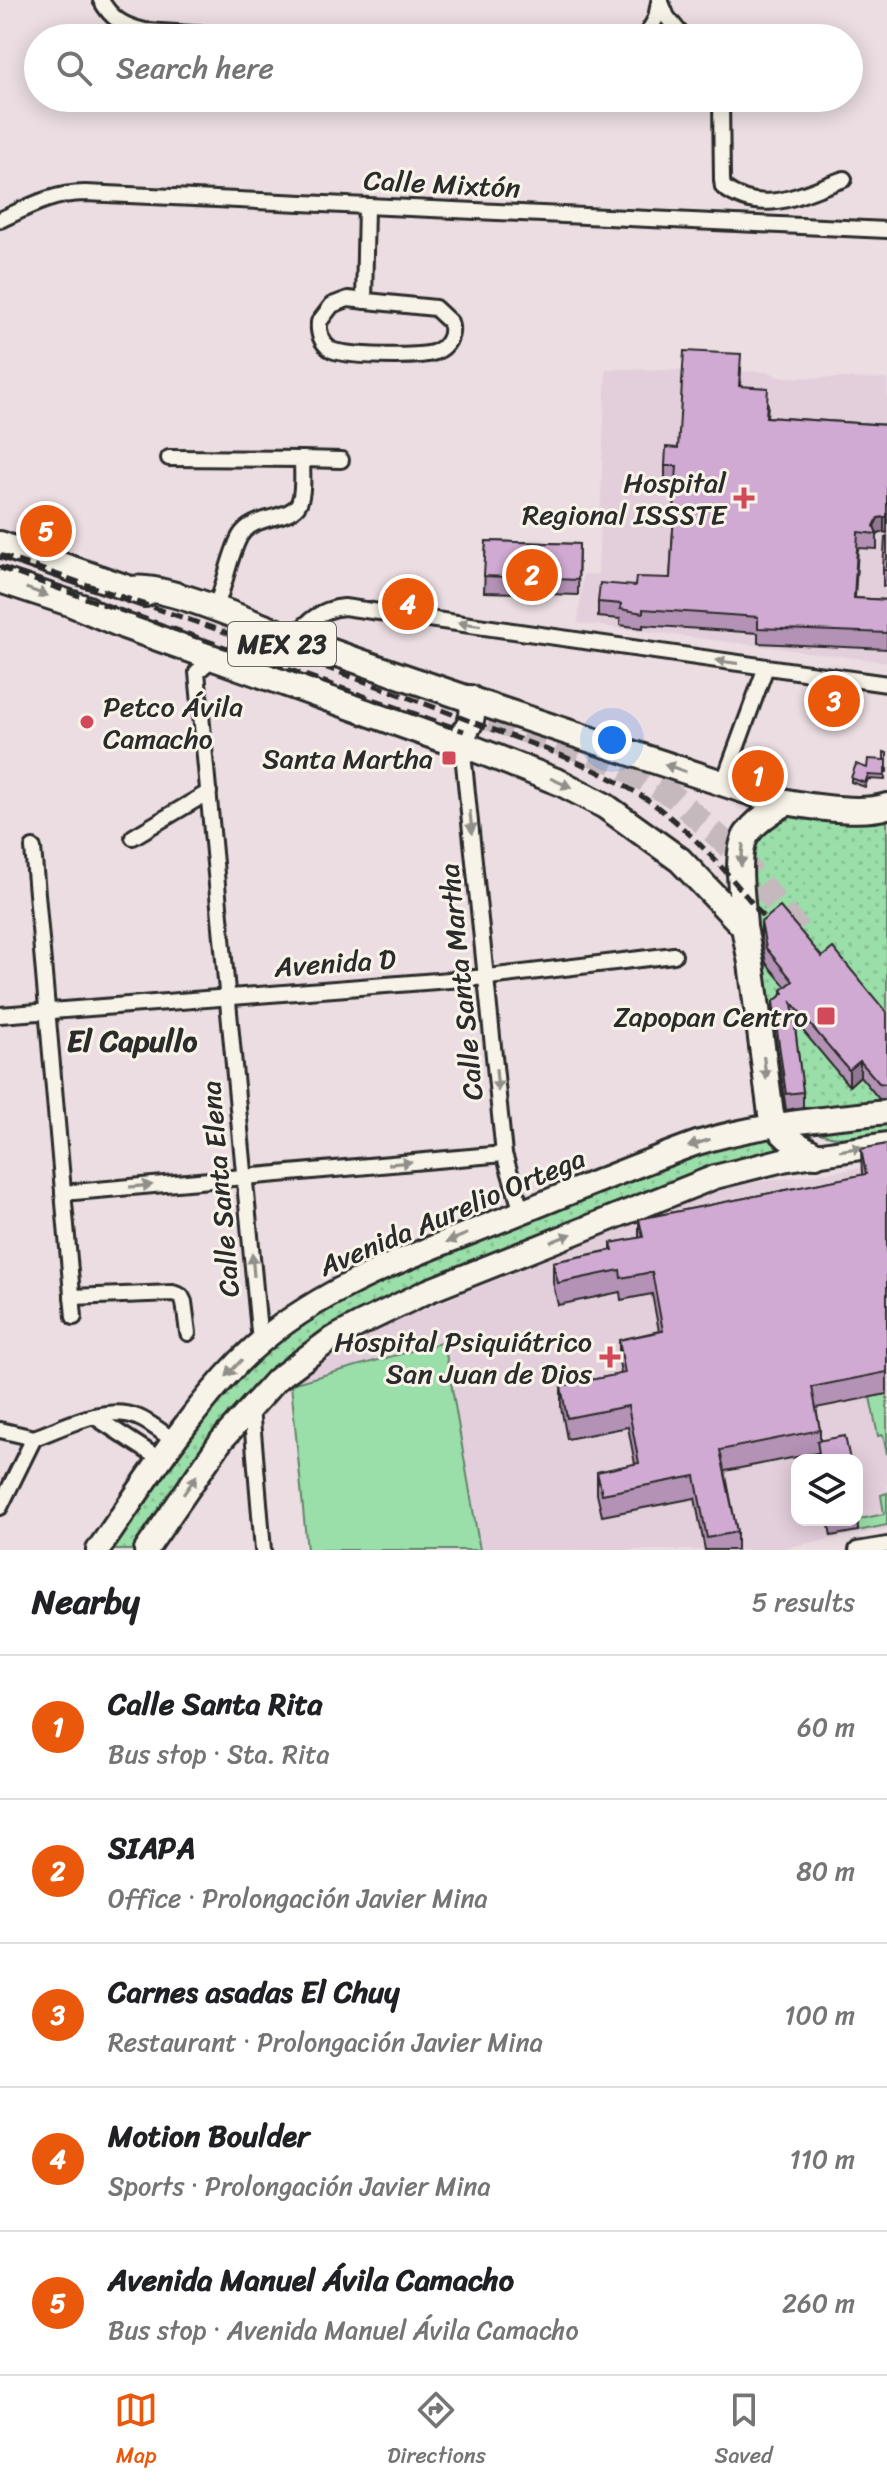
<!DOCTYPE html>
<meta charset="utf-8">
<style>
:root{--surface:#fff;--page:#f6f6f6;--text:#202124;--muted:#757577;--line:#e0e0e0;--accent:#ea580c}
body{margin:0;font-family:Sriracha,sans-serif;background:var(--page);color:var(--text)}
.controls{position:absolute;right:24px;bottom:24px;display:grid;overflow:hidden;border-radius:16px;box-shadow:0 4px 20px #0003}
.controls button{width:72px;height:72px;display:grid;place-items:center;padding:0;border:0;border-bottom:2px solid var(--line);background:var(--surface);color:var(--text);font:40px sans-serif}
.you{position:absolute;left:612px;top:740px;width:28px;height:28px;margin:-20px;border:6px solid #fff;border-radius:50%;background:#1a73e8;box-shadow:0 0 0 12px #1a73e833}
.badge{display:grid;place-items:center;width:52px;height:52px;border-radius:50%;background:var(--accent);color:#fff;font-size:26px;font-weight:700}
.pin{position:absolute;translate:-50% -50%;border:4px solid #fff;box-shadow:0 2px 8px #0006}
.list{margin:0;padding:0;list-style:none}
h2{display:flex;justify-content:space-between;align-items:center;height:104px;margin:0;padding:0 32px;font-size:34px}
h2 small{font-size:26px;font-weight:400;color:var(--muted)}
.list li{display:grid;grid-template-columns:52px 1fr auto;gap:24px;align-items:center;box-sizing:border-box;height:144px;padding:0 32px;border-top:2px solid var(--line)}
.list b{display:block;font-size:30px;white-space:nowrap}
.list p{margin:0;font-size:26px;white-space:nowrap;color:var(--muted)}
.list em{font-size:26px;font-style:normal;color:var(--muted)}
.icon{flex:none;width:44px;height:44px;fill:none;stroke:currentColor;stroke-width:2;stroke-linecap:round;stroke-linejoin:round}
.map{position:relative;flex:none;width:887px;height:1550px;overflow:hidden}
.search{position:absolute;background:var(--surface);box-shadow:0 4px 20px #0003;left:24px;right:24px;top:24px;height:88px;display:flex;align-items:center;gap:20px;box-sizing:border-box;padding:0 28px;border-radius:44px;color:var(--muted);font-size:30px}
.sheet{height:824px;background:var(--surface)}
nav{display:flex;justify-content:space-around;align-items:center;box-sizing:border-box;height:112px;border-top:2px solid var(--line);background:var(--surface);font-size:22px;color:var(--muted)}
nav a{display:grid;justify-items:center;gap:4px}
nav .on{color:var(--accent)}
.map>svg:first-child{display:block}
.built{fill:#e3cedc;fill-rule:evenodd}
.green{fill:#9adea9;stroke:#62846a;stroke-width:2}
.park{fill:url(#park-dots);stroke:#62846a;stroke-width:2}
.lines{fill:none;stroke-linecap:round;stroke-linejoin:round}
.primary-tunnel{stroke:#c5b9bd;stroke-width:24;stroke-dasharray:24 12;stroke-linecap:butt}
.street-casing{stroke:#2b2b2b;stroke-width:20}
.secondary-casing{stroke:#2b2b2b;stroke-width:28}
.primary-casing{stroke:#2b2b2b;stroke-width:30}
.street{stroke:#f7f3e8;stroke-width:14}
.secondary{stroke:#f7f3e8;stroke-width:22}
.primary{stroke:#f7f3e8;stroke-width:24}
.rail{stroke:#2b2b2b;stroke-width:5;stroke-dasharray:12 6;stroke-linecap:butt}
.wall{fill:#b392b5;stroke:#2b2b2b;stroke-width:2}
.shaded-wall{fill:#927793;stroke:#2b2b2b;stroke-width:2}
.building{fill:#d0aad2;stroke:#2b2b2b;stroke-width:2}
.oneway{fill:#918f8a}
.poi-dot{fill:#d1495b;stroke:#f7f3e8;stroke-width:3}
.labels{text-anchor:middle;dominant-baseline:central;stroke-width:6;stroke-linejoin:round;paint-order:stroke}
.shield{fill:#f7f3e8;stroke:#686764;stroke-width:2}
.shield-label{font-size:26px;font-weight:bold;fill:#2b2b2b}
.street-label{font-size:28px;fill:#2b2b2b;stroke:#f7f3e8}
.poi-label{font-size:28px;fill:#2b2b2b;stroke:#f7f3e8;text-anchor:end}
.neighbourhood-label{font-size:30px;font-weight:bold;fill:#2b2b2b;stroke:#f7f3e8}
</style>
<div class="map">
<svg width="887" height="1550" viewBox="0 0 887 1550">
<defs>
<pattern id="park-dots" width="8" height="8" patternUnits="userSpaceOnUse" patternTransform="scale(2)"><rect width="8" height="8" fill="#9adea9"/><path d="M2 2h.1M6 6h.1" fill="none" stroke="#85bf92" stroke-width="1.8" stroke-linecap="round"/></pattern>
</defs>
<rect width="100%" height="100%" fill="#ebdde1"/>
<filter id="ink" filterUnits="userSpaceOnUse"><feTurbulence type="fractalNoise" baseFrequency=".0125" numOctaves="2"/><feDisplacementMap in="SourceGraphic" scale="16" xChannelSelector="R" yChannelSelector="G"/><feConvolveMatrix kernelMatrix="1 2 1 2 8 2 1 2 1" color-interpolation-filters="sRGB"/></filter>
<g filter="url(#ink)">
<g class="built">
<polygon points="606,369 770,372 777,377 887,379 887,662 578,623 583,574 598,575"/>
<path d="M887,1164V1529L772,1550H307L291,1384L374,1330L684,1203L738,1185ZM797,1460H857V1520H797Z"/>
</g>
<g class="green">
<path d="M887,1117V1134C855,1138 837,1142 807,1128Z"/>
<polygon points="444,1342 480,1550 307,1550 291,1384"/>
<polygon points="887,1394 887,1454 883,1435 878,1436 870,1397"/>
<polygon points="887,1493 887,1525 858,1531 856,1520 884,1514 881,1495"/>
</g>
<g class="park">
<polygon points="887,812 887,1105 779,1118 757,967 751,861 754,842 778,819 811,813"/>
<polygon points="765,1127 787,1149 318,1342 140,1550 105,1550 139,1502 256,1352 382,1273"/>
</g>
<g class="lines">
<polyline class="primary-tunnel" points="490,719 611,761 673,796 730,847 801,933"/>
<g class="street-casing">
<g id="street">
<path d="M101,0C111,19 124,26 145,31L255,38"/>
<polyline points="660,0 667,17 684,38"/>
<polyline points="645,38 656,18 659,2"/>
<path d="M721,98L722,180L723,187C764,218 802,193 844,179"/>
<path d="M0,220C28,207 53,193 85,193L887,230"/>
<path d="M348,299L435,308L450,322C454,335 448,347 435,352C423,358 341,357 330,349C321,342 318,332 319,322L332,305Z"/>
<polyline points="364,301 366,207"/>
<path d="M169,458L302,459C302,472 304,492 299,503C290,521 253,514 240,536C229,556 225,586 215,608"/>
<polyline points="302,459 341,460"/>
<path d="M293,638C308,621 321,609 344,607L887,684"/>
<polyline points="214,657 197,672 260,1342"/>
<polyline points="462,744 504,1154 522,1212"/>
<polyline points="723,784 766,667"/>
<polyline points="133,837 209,792"/>
<polyline points="33,848 74,1317"/>
<polyline points="0,1015 488,977 674,955"/>
<polyline points="63,1193 504,1154"/>
<polyline points="72,1297 173,1293 181,1296 184,1302 188,1333"/>
<polyline points="251,1408 263,1550"/>
<polyline points="95,1417 161,1460"/>
<polyline points="0,1430 34,1438"/>
<path d="M0,1507L34,1438C65,1427 105,1404 137,1417C150,1422 163,1433 174,1441"/>
<polyline points="857,1550 887,1545"/>
</g>
</g>
<g class="secondary-casing">
<g id="secondary">
<path d="M98,1550C143,1486 185,1417 240,1361C309,1291 410,1257 499,1221C565,1195 630,1167 697,1143C759,1124 823,1119 887,1112"/>
<polyline points="146,1550 221,1441 276,1380 330,1340 360,1324 428,1291 715,1177 783,1160 887,1144"/>
</g>
</g>
<g class="primary-casing">
<g id="primary">
<polyline points="0,544 145,594"/>
<polyline points="0,580 88,609"/>
<path d="M132,589C164,583 258,626 293,638C448,694 605,744 761,796C790,804 858,816 887,806"/>
<path d="M74,605L124,626L450,742L462,744L561,783L605,806L680,860L744,927L751,963L771,1114C779,1136 796,1144 816,1155"/>
<path d="M450,742C468,735 477,716 470,698"/>
<path d="M744,927C743,904 734,853 747,834C757,820 771,811 786,803"/>
</g>
</g>
<use href="#street" class="street"/>
<use href="#secondary" class="secondary"/>
<use href="#primary" class="primary"/>
<g class="rail">
<path d="M0,555C151,607 302,657 452,714C520,741 596,762 656,806C705,843 742,890 780,938"/>
<polyline points="0,568 464,731"/>
</g>
</g>
<g class="wall">
<polygon points="741,369 740,387 768,404 767,417 887,425 887,533 884,532 878,534 877,536 877,549 858,548 855,598 887,600 887,649 758,643 758,633 643,625 643,628 620,625 620,619 598,617 598,602 635,586 670,578 676,482 665,481 665,466"/>
<polygon points="887,536 887,586 883,586 883,570"/>
<polygon points="486,541 579,544 578,595 484,592"/>
<polygon points="887,753 887,772 885,772 885,780 868,779 865,787 851,782 851,778 884,760"/>
<polygon points="761,922 822,957 887,1013 887,1099 879,1099 860,1076 849,1086 794,1020 803,1092 803,1107 786,1110 773,1017 773,1002 782,995 782,990 786,987 766,963 761,938"/>
<polygon points="887,1144 887,1394 816,1408 820,1430 820,1441 850,1460 817,1460 817,1453 725,1471 737,1532 737,1550 705,1550 695,1498 602,1516 597,1494 597,1472 635,1464 628,1427 567,1439 561,1407 561,1386 621,1374 619,1361 619,1340 659,1331 652,1294 621,1300 620,1292 558,1305 553,1283 553,1262 611,1250 611,1243 639,1238 639,1219 862,1175 861,1149"/>
<polygon points="857,1503 858,1531 831,1536 828,1520 857,1520"/>
</g>
<g class="shaded-wall">
<polygon points="884,517 884,532 878,534 877,536 874,526 878,518"/>
<polygon points="860,1061 860,1076 849,1086 849,1070"/>
</g>
<g class="building">
<polygon points="684,351 741,354 739,386 768,388 766,417 887,425 887,517 884,517 878,518 874,526 877,534 858,532 854,598 887,600 887,633 758,628 758,617 643,609 643,613 620,609 621,604 598,602 600,583 635,586 636,577 670,578 677,466 665,466 666,447 678,448"/>
<polygon points="887,536 887,570 883,570 885,537"/>
<polygon points="486,541 579,544 578,580 484,576"/>
<polygon points="884,752 887,753 887,768 885,768 885,776 868,775 865,783 851,778 856,764 867,768 868,759 884,760"/>
<polygon points="780,907 822,957 833,948 887,1013 887,1084 879,1083 860,1061 849,1070 792,1003 803,1092 786,1094 773,1002 784,993 782,990 793,981 766,948 761,922"/>
<polygon points="887,1144 887,1372 812,1387 820,1430 720,1450 737,1532 707,1538 695,1476 602,1494 597,1472 639,1463 628,1406 567,1418 561,1386 625,1373 619,1340 663,1331 652,1272 621,1278 620,1270 558,1283 553,1262 613,1250 611,1243 643,1237 639,1219 866,1174 861,1149"/>
<polygon points="845,1436 850,1460 820,1460 817,1441"/>
</g>
<defs><path id="oneway-solid" d="M-6-.8H1V-3.2L6.5 0L1 3.2V.8H-6Z" transform="scale(2)"/></defs>
<g class="oneway">
<use href="#oneway-solid" transform="translate(37 592) rotate(19)"/>
<use href="#oneway-solid" transform="translate(469 624) rotate(-172)"/>
<use href="#oneway-solid" transform="translate(727 662) rotate(-172)"/>
<use href="#oneway-solid" transform="translate(675 768) rotate(-161)"/>
<use href="#oneway-solid" transform="translate(561 783) rotate(24)"/>
<use href="#oneway-solid" transform="translate(471 822) rotate(84)"/>
<use href="#oneway-solid" transform="translate(742 855) rotate(96)"/>
<use href="#oneway-solid" transform="translate(765 1068) rotate(83)"/>
<use href="#oneway-solid" transform="translate(497 1080) rotate(85)"/>
<use href="#oneway-solid" transform="translate(699 1143) rotate(162)"/>
<use href="#oneway-solid" transform="translate(851 1149) rotate(-9)"/>
<use href="#oneway-solid" transform="translate(400 1163) rotate(-5)"/>
<use href="#oneway-solid" transform="translate(141 1186) rotate(-5)"/>
<use href="#oneway-solid" transform="translate(457 1238) rotate(158)"/>
<use href="#oneway-solid" transform="translate(561 1238) rotate(-22)"/>
<use href="#oneway-solid" transform="translate(253 1265) rotate(-95)"/>
<use href="#oneway-solid" transform="translate(234 1368) rotate(133)"/>
<use href="#oneway-solid" transform="translate(190 1485) rotate(-55)"/>
</g>
</g>
<g class="poi-dot">
<path d="M740 486h8v8h8v8h-8v8h-8v-8h-8v-8h8z"/>
<circle cx="87" cy="722" r="8"/>
<rect x="441" y="750" width="16" height="16" rx="4"/>
<rect x="816" y="1006" width="20" height="20" rx="4"/>
<path d="M606 1345h8v8h8v8h-8v8h-8v-8h-8v-8h8z"/>
</g>
<g class="labels">
<rect class="shield" x="228" y="622" width="108" height="44" rx="6"/>
<g class="shield-label">
<text x="282" y="644">MEX 23</text>
</g>
<g class="street-label">
<text transform="translate(442 184) rotate(3)">Calle Mixtón</text>
<text transform="translate(335 963) rotate(-4)">Avenida D</text>
<text transform="translate(461 982) rotate(-96)">Calle Santa Martha</text>
<text transform="translate(220 1189) rotate(-95)">Calle Santa Elena</text>
<text transform="translate(452 1212) rotate(-23)">Avenida Aurelio Ortega</text>
</g>
<g class="poi-label">
<text x="726" y="482">Hospital<tspan x="726" dy="32">Regional ISSSTE</tspan></text>
<text x="103" y="706" text-anchor="start">Petco Ávila<tspan x="103" dy="32">Camacho</tspan></text>
<text x="433" y="758">Santa Martha</text>
<text x="808" y="1016">Zapopan Centro</text>
<text x="592" y="1341">Hospital Psiquiátrico<tspan x="592" dy="32">San Juan de Dios</tspan></text>
</g>
<g class="neighbourhood-label">
<text x="132" y="1041">El Capullo</text>
</g>
</g>
</svg>
<div class="controls">
<button><svg class="icon" aria-label="layers" viewBox="0 0 24 24"><path d="M12 4l9 5-9 5-9-5zM3 14l9 5 9-5"/></svg></button>
</div>
<div class="you"></div>
<div class="pin badge" style="left:758px;top:776px">1</div>
<div class="pin badge" style="left:532px;top:575px">2</div>
<div class="pin badge" style="left:834px;top:701px">3</div>
<div class="pin badge" style="left:408px;top:604px">4</div>
<div class="pin badge" style="left:46px;top:531px">5</div>
<div class="search"><svg class="icon" aria-label="search" viewBox="0 0 24 24"><circle cx="10" cy="10" r="6"/><path d="M15 15l6 6"/></svg>Search here</div>
</div>
<section class="sheet">
<h2>Nearby<small>5 results</small></h2>
<ul class="list">
<li><span class="badge">1</span><div><b>Calle Santa Rita</b><p>Bus stop · Sta. Rita</p></div><em>60 m</em></li>
<li><span class="badge">2</span><div><b>SIAPA</b><p>Office · Prolongación Javier Mina</p></div><em>80 m</em></li>
<li><span class="badge">3</span><div><b>Carnes asadas El Chuy</b><p>Restaurant · Prolongación Javier Mina</p></div><em>100 m</em></li>
<li><span class="badge">4</span><div><b>Motion Boulder</b><p>Sports · Prolongación Javier Mina</p></div><em>110 m</em></li>
<li><span class="badge">5</span><div><b>Avenida Manuel Ávila Camacho</b><p>Bus stop · Avenida Manuel Ávila Camacho</p></div><em>260 m</em></li>
</ul>
</section>
<nav>
<a class="on"><svg class="icon" aria-label="map" viewBox="0 0 24 24"><path d="M3 6l6-2 6 2 6-2v14l-6 2-6-2-6 2zM9 4v14M15 6v14"/></svg>Map</a>
<a><svg class="icon" aria-label="directions" viewBox="0 0 24 24"><path d="M12 3l9 9-9 9-9-9zM9 14v-3h6M13 9l2 2-2 2"/></svg>Directions</a>
<a><svg class="icon" aria-label="saved" viewBox="0 0 24 24"><path d="M7 4h10v16l-5-4-5 4z"/></svg>Saved</a>
</nav>
